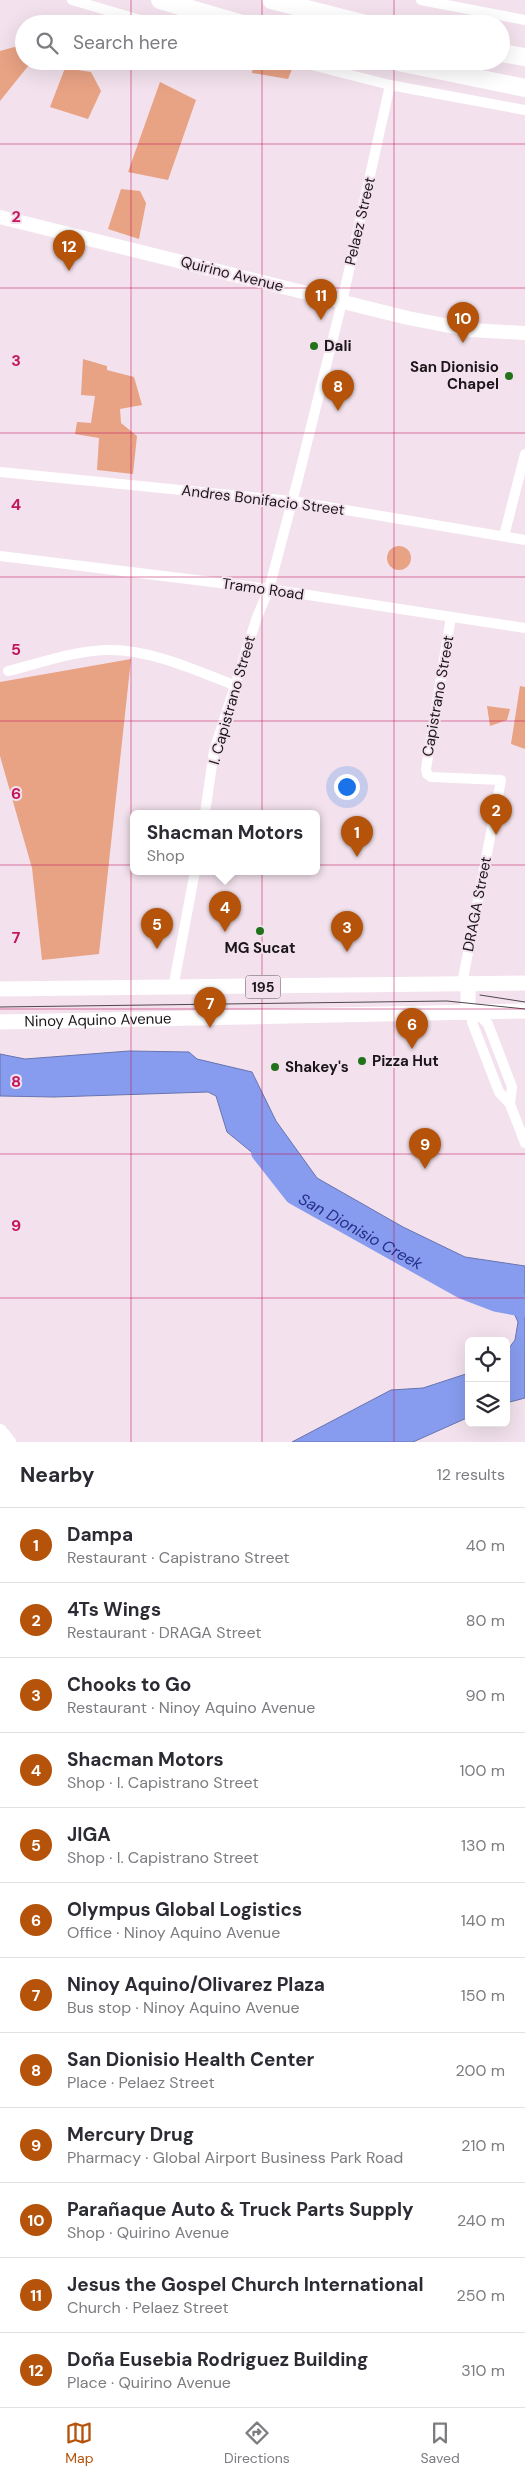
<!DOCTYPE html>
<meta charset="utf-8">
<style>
:root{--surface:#fff;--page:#f7f7f7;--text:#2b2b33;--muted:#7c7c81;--line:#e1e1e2;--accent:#b45309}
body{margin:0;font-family:"DM Sans",sans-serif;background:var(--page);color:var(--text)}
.controls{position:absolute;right:15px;bottom:15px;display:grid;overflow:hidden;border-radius:8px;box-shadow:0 5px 20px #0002}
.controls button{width:45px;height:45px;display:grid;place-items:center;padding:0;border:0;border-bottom:1px solid var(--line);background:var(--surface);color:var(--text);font:25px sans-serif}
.you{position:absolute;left:346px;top:786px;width:18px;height:18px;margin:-12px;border:4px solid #fff;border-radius:50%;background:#1a73e8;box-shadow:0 0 0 8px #1a73e833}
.badge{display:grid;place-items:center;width:32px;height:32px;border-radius:50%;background:var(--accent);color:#fff;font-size:16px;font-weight:700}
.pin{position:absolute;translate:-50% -41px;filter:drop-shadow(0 1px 2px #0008)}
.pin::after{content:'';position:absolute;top:26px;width:18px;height:15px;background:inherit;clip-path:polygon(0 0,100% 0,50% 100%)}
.popup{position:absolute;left:130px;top:810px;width:190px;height:65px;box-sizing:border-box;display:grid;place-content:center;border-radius:8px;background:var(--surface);filter:drop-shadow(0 1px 4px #0005);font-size:16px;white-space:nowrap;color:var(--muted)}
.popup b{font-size:19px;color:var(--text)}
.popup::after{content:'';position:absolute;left:50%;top:100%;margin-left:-10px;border:10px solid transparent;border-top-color:var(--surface)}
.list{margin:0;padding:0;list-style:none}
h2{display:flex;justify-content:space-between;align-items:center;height:65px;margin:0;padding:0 20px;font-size:21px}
h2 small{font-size:16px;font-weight:400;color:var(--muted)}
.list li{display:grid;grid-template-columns:32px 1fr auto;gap:15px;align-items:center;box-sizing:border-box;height:75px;padding:0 20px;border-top:1px solid var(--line)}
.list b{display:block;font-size:19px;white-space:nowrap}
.list p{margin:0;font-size:16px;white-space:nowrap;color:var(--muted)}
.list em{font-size:16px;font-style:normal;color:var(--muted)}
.icon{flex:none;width:28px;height:28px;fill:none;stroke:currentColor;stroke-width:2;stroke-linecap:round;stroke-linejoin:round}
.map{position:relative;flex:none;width:525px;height:1442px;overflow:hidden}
.search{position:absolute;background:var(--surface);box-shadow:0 5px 20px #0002;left:15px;right:15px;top:15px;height:55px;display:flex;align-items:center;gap:12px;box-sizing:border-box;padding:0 18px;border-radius:28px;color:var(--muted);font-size:19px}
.sheet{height:965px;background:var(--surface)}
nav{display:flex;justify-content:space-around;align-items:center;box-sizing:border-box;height:70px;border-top:1px solid var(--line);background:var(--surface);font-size:14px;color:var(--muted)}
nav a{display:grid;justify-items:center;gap:2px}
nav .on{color:var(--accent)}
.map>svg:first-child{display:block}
.green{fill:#e8a284}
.water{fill:#879cee;stroke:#6774ae}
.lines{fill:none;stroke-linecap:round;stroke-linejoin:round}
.river{stroke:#879cee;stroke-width:22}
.minor{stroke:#fff;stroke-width:10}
.secondary{stroke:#fff;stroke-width:14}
.primary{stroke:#fff;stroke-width:15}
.motorway{stroke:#fff;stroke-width:18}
.tram{stroke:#50474d;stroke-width:1}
.grid{fill:none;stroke:#c2185b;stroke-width:1;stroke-opacity:0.55}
.poi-dot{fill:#21721b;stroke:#f3e2ed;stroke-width:2}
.labels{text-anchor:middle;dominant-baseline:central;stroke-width:4;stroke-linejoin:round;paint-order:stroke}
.shield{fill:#f3e2ed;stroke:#5c5359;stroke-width:1}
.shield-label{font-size:14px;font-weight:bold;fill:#1c161a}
.street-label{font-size:15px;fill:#1c161a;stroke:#f3e2ed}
.poi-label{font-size:15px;font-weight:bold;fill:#1c161a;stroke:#f3e2ed;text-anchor:start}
.water-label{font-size:16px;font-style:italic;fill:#262e8b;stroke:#f3e2ed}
.grid-label{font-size:16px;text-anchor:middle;font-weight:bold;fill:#c2185b;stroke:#f3e2ed;stroke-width:4;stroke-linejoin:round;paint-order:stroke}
</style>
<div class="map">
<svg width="525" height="1442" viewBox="0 0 525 1442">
<rect width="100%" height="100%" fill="#f3e2ed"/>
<g class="green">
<polygon points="18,46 24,56 24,61 27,61 29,65 0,101 0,51"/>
<polygon points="253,61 295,62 288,79 252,73"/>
<polygon points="65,68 91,72 101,91 88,119 50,107"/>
<polygon points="160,82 196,100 168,180 128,172"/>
<polygon points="121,189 140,191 146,203 139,239 108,229"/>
<polygon points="83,359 107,366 107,370 134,377 142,405 120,409 121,423 137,436 133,474 97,470 99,438 75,434 77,422 91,423 95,396 81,395"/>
<circle cx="399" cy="558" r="12"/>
<polygon points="131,659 99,954 42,960 32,868 0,756 0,682"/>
<polygon points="520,686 525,687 525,749 511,744"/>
<polygon points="487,706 510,709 507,720 490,726"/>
</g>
<g class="water">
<polygon points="129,1051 189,1052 197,1059 252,1072 276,1121 317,1178 403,1227 465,1257 525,1266 525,1398 506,1403 506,1352 515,1340 518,1322 513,1311 478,1298 443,1274 304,1195 227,1132 216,1096 208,1092 54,1097 0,1096 0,1054 25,1059"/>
<polygon points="469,1373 469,1417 413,1442 292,1442 391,1390 423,1388"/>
</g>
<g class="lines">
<path class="river" id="s1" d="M262,1152L295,1194L463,1288L497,1301L525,1306"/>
<g class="minor">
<polyline points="72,0 154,24"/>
<polyline points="421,0 525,20"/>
<polyline points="296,61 390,85 525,110"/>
<polyline points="0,472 292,501 525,540"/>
<polyline points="504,536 525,454"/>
<polyline points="0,556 269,589 525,628"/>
<polyline points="451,617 426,769 427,774 431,777 501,780 462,984"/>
<path d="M8,671C41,663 76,650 110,650C152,650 195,670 234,685"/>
<polyline points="205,813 214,751 257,617 269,589 298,479 342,302 390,85"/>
<polyline points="173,988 195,871"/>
<polyline points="510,1104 512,1087 488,1024 477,1013 472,1022 499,1092 510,1104 525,1143"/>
</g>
<g class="secondary">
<polyline points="0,217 408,318 470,330 525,333"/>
<polyline points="0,1431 9,1442"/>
</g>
<g class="primary">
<polyline points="468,984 468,1013"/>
<polyline points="0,989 525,983"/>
<path id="s2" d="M0,1022L525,1011"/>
</g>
<g class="motorway">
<polyline points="160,0 242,24"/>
<polyline points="271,0 366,24"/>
<polyline points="501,53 525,57"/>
<polyline points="393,61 525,88"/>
</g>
<g class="tram">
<polyline points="480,995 525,1002"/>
<polyline points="0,1007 447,1001 525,1009"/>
</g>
</g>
<path class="grid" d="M131,0V24M262,0V24M394,0V24M131,61V1442M262,61V1442M394,61V1442M0,144H525M0,288H525M0,433H525M0,577H525M0,721H525M0,865H525M0,1009H525M0,1154H525M0,1298H525"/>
<g class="poi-dot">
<circle cx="314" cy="346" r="5"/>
<circle cx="509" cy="376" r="5"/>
<circle cx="260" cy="931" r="5"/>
<circle cx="362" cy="1061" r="5"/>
<circle cx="275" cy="1067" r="5"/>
</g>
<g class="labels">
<rect class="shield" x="245.5" y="975.5" width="35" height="23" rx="4"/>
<g class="shield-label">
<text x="263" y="987">195</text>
</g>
<g class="street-label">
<text transform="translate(360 221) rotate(-77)">Pelaez Street</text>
<text transform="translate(232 274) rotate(14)">Quirino Avenue</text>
<text transform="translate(263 500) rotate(7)">Andres Bonifacio Street</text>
<text transform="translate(263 589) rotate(8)">Tramo Road</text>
<text transform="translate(438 696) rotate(-80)">Capistrano Street</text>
<text transform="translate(232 700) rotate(-74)">I. Capistrano Street</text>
<text transform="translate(477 904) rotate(-79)">DRAGA Street</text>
<text stroke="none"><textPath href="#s2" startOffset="98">Ninoy Aquino Avenue</textPath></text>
</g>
<g class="poi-label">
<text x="324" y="346">Dali</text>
<text x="499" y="367" text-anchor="end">San Dionisio<tspan x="499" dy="17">Chapel</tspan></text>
<text x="260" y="948" text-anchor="middle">MG Sucat</text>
<text x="372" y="1061">Pizza Hut</text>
<text x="285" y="1067">Shakey's</text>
</g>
<g class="water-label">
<text stroke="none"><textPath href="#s1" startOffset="129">San Dionisio Creek</textPath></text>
</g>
</g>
<g class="grid-label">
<text x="16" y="222">2</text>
<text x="16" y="366">3</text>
<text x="16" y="510">4</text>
<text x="16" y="655">5</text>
<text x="16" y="799">6</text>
<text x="16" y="943">7</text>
<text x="16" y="1087">8</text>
<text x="16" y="1231">9</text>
</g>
</svg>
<div class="controls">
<button><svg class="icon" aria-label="locate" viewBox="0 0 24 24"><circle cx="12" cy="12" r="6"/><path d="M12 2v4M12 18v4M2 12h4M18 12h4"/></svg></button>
<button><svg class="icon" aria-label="layers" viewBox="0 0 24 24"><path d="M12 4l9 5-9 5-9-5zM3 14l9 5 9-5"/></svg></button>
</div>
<div class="you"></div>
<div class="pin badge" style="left:357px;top:857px">1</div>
<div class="pin badge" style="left:496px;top:835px">2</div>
<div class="pin badge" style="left:347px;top:952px">3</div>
<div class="pin badge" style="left:225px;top:932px">4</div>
<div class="popup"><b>Shacman Motors</b>Shop</div>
<div class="pin badge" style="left:157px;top:949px">5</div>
<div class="pin badge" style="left:412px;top:1049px">6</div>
<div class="pin badge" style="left:210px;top:1028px">7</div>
<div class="pin badge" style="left:338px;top:411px">8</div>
<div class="pin badge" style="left:425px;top:1169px">9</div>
<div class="pin badge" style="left:463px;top:343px">10</div>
<div class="pin badge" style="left:321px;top:320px">11</div>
<div class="pin badge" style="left:69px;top:271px">12</div>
<div class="search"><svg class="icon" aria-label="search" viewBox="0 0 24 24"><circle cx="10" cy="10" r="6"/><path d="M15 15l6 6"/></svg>Search here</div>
</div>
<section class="sheet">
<h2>Nearby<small>12 results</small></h2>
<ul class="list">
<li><span class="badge">1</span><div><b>Dampa</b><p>Restaurant · Capistrano Street</p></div><em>40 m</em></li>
<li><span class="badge">2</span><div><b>4Ts Wings</b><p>Restaurant · DRAGA Street</p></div><em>80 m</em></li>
<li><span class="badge">3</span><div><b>Chooks to Go</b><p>Restaurant · Ninoy Aquino Avenue</p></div><em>90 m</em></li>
<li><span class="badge">4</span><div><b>Shacman Motors</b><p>Shop · I. Capistrano Street</p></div><em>100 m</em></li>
<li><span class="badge">5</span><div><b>JIGA</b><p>Shop · I. Capistrano Street</p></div><em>130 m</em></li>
<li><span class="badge">6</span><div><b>Olympus Global Logistics</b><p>Office · Ninoy Aquino Avenue</p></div><em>140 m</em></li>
<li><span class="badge">7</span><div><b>Ninoy Aquino/Olivarez Plaza</b><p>Bus stop · Ninoy Aquino Avenue</p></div><em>150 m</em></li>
<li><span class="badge">8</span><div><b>San Dionisio Health Center</b><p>Place · Pelaez Street</p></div><em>200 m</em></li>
<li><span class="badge">9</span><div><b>Mercury Drug</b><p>Pharmacy · Global Airport Business Park Road</p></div><em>210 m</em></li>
<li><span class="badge">10</span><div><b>Parañaque Auto &amp; Truck Parts Supply</b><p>Shop · Quirino Avenue</p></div><em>240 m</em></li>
<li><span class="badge">11</span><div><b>Jesus the Gospel Church International</b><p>Church · Pelaez Street</p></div><em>250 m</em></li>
<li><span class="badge">12</span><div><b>Doña Eusebia Rodriguez Building</b><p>Place · Quirino Avenue</p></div><em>310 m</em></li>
</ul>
</section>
<nav>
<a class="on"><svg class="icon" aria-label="map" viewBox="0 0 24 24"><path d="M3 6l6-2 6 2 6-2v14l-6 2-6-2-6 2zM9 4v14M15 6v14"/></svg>Map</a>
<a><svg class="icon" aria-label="directions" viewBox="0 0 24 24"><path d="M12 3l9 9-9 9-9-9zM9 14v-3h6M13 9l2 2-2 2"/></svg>Directions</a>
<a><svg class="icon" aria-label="saved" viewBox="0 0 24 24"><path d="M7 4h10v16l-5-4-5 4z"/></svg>Saved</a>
</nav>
